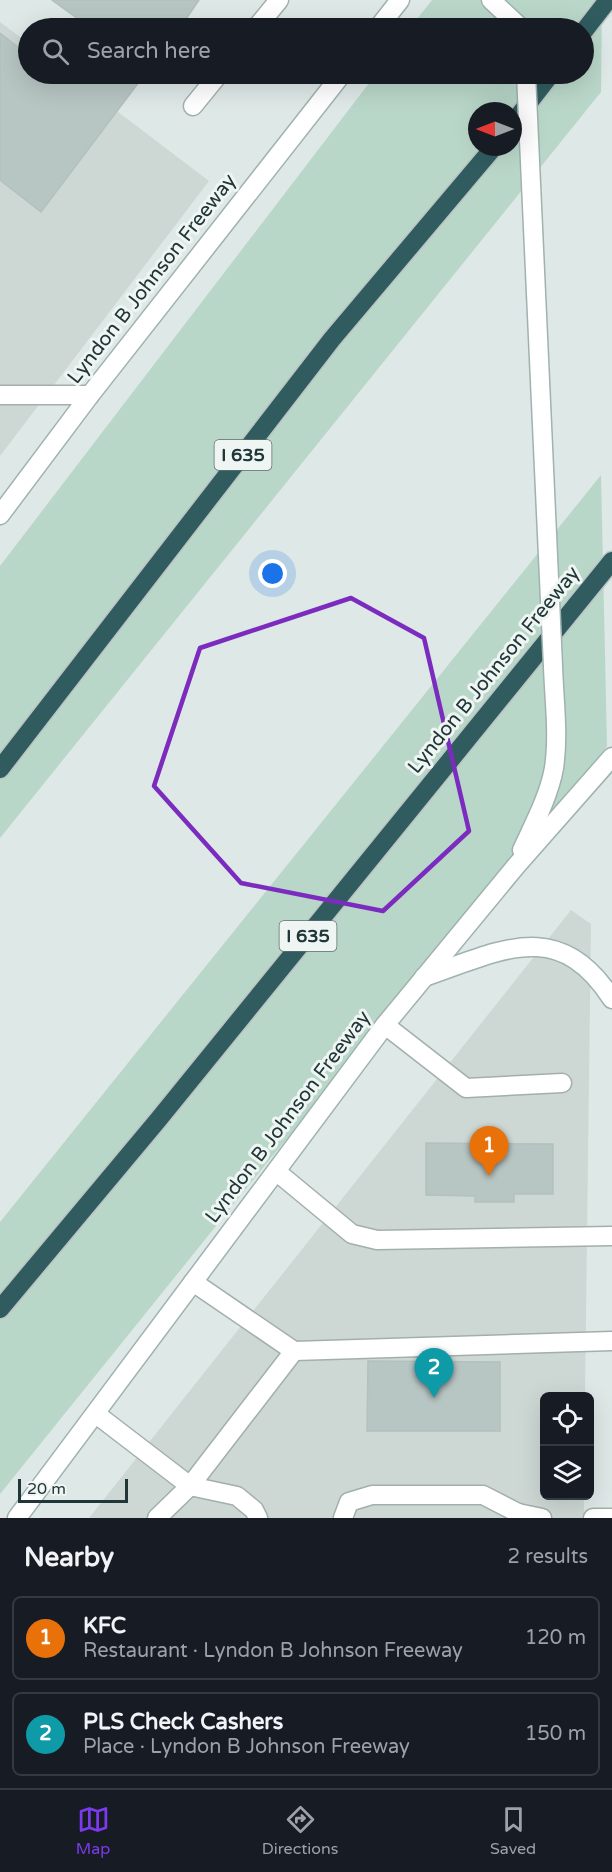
<!DOCTYPE html>
<meta charset="utf-8">
<style>
:root{--surface:#171b24;--page:#20242c;--text:#f1f3f6;--muted:#9ea1a6;--line:#363941;--accent:#7c3aed}
body{margin:0;font-family:"Varela Round",sans-serif;background:var(--page);color:var(--text)}
.controls{position:absolute;right:18px;bottom:18px;display:grid;overflow:hidden;border-radius:9px;box-shadow:0 6px 24px #0002}
.controls button{width:54px;height:54px;display:grid;place-items:center;padding:0;border:0;border-bottom:2px solid var(--line);background:var(--surface);color:var(--text);font:30px sans-serif}
.compass{position:absolute;left:468px;top:102px;width:54px;height:54px;border-radius:50%;background:var(--surface);box-shadow:0 6px 24px #0002;rotate:270deg}
.scale{position:absolute;left:18px;bottom:15px;width:110px;box-sizing:border-box;padding-left:6px;border:3px solid #213636;border-top:0;font-size:16px;line-height:21px;white-space:nowrap;color:#213636;-webkit-text-stroke:4px #eef5f3;paint-order:stroke}
.you{position:absolute;left:273px;top:574px;width:21px;height:21px;margin:-15px;border:4px solid #fff;border-radius:50%;background:#1a73e8;box-shadow:0 0 0 9px #1a73e833}
.badge{display:grid;place-items:center;width:39px;height:39px;border-radius:50%;background:var(--accent);color:#fff;font-size:20px;font-weight:700}
.pin{position:absolute;translate:-50% -50px;filter:drop-shadow(0 2px 3px #0008)}
.pin::after{content:'';position:absolute;top:32px;width:21px;height:18px;background:inherit;clip-path:polygon(0 0,100% 0,50% 100%)}
.list{margin:0;padding:0;list-style:none}
h2{display:flex;justify-content:space-between;align-items:center;height:78px;margin:0;padding:0 24px;font-size:26px}
h2 small{font-size:20px;font-weight:400;color:var(--muted)}
.list li{display:grid;grid-template-columns:39px 1fr auto;gap:18px;align-items:center;box-sizing:border-box;height:84px;margin:0 12px 12px;padding:0 12px;border:2px solid var(--line);border-radius:9px}
.list b{display:block;font-size:22px;white-space:nowrap}
.list p{margin:0;font-size:20px;white-space:nowrap;color:var(--muted)}
.list em{font-size:20px;font-style:normal;color:var(--muted)}
.icon{flex:none;width:33px;height:33px;fill:none;stroke:currentColor;stroke-width:2;stroke-linecap:round;stroke-linejoin:round}
.map{position:relative;flex:none;width:612px;height:1518px;overflow:hidden}
.search{position:absolute;background:var(--surface);box-shadow:0 6px 24px #0002;left:18px;right:18px;top:18px;height:66px;display:flex;align-items:center;gap:15px;box-sizing:border-box;padding:0 21px;border-radius:33px;color:var(--muted);font-size:22px}
.sheet{height:270px;background:var(--surface)}
nav{display:flex;justify-content:space-around;align-items:center;box-sizing:border-box;height:84px;border-top:2px solid var(--line);background:var(--surface);font-size:16px;color:var(--muted)}
nav a{display:grid;justify-items:center;gap:3px}
nav .on{color:var(--accent)}
.map>svg:first-child{display:block}
.built{fill:#cdd8d5}
.green{fill:#b9d7c9;fill-rule:evenodd}
.building{fill:#b7c5c3;stroke:#b2c1be;stroke-width:1.5}
.lines{fill:none;stroke-linecap:round;stroke-linejoin:round}
.lane-casing{stroke:#a2afae;stroke-width:21}
.street-casing{stroke:#a2afae;stroke-width:21}
.secondary-casing{stroke:#9fb2b0;stroke-width:21}
.highway-casing{stroke:#bcc3c3;stroke-width:21}
.lane{stroke:#fff;stroke-width:18}
.street{stroke:#fff;stroke-width:18}
.secondary{stroke:#fff;stroke-width:18}
.highway{stroke:#305c5f;stroke-width:18}
.secondary-bridge-casing{stroke:#9fb2b0;stroke-width:21;stroke-linecap:butt}
.secondary-bridge{stroke:#fff;stroke-width:18}
.marked{fill:none;stroke:#7b2cbf;stroke-width:4.5;stroke-linejoin:round}
.labels{text-anchor:middle;dominant-baseline:central;stroke-width:6;stroke-linejoin:round;paint-order:stroke}
.shield{fill:#eef5f3;stroke:#5e6f6f;stroke-width:1.5}
.shield-label{font-size:18px;font-weight:bold;fill:#213636}
.street-label{font-size:20px;fill:#213636;stroke:#eef5f3}
</style>
<div class="map">
<svg width="612" height="1518" viewBox="0 0 612 1518">
<rect width="100%" height="100%" fill="#dee8e6"/>
<g class="built">
<polygon points="0,22 28,43 28,74 68,74 209,181 0,456"/>
<polygon points="571,910 591,924 585,1396 544,1396 544,1496 584,1496 584,1518 89,1518"/>
</g>
<g class="green">
<path d="M432,0H602L601,92L0,838V566L376,74H584V28H410ZM477,111H513V147H477Z"/>
<polygon points="601,475 607,746 516,866 270,1159 0,1494 0,1222"/>
</g>
<g class="building">
<polygon points="52,0 199,0 180,28 71,28 78,19"/>
<polygon points="0,33 28,55 28,74 145,74 41,212 0,180"/>
<polygon points="426,1143 553,1144 553,1194 514,1194 514,1202 475,1202 475,1196 426,1195"/>
<polygon points="368,1361 500,1362 500,1431 367,1431"/>
</g>
<g class="lines">
<g class="lane-casing">
<g id="lane">
<polyline points="256,28 279,0"/>
<polyline points="193,106 219,74"/>
<polyline points="385,1025 466,1088 562,1083"/>
<polyline points="277,1172 352,1234 377,1240 612,1236"/>
<polyline points="193,1282 294,1351 612,1341"/>
<polyline points="96,1414 190,1486 237,1496 254,1510 258,1518"/>
<polyline points="157,1518 190,1486 294,1351"/>
<polyline points="343,1518 349,1502 372,1495 483,1495 518,1513"/>
<polyline points="518,1518 518,1513 542,1518"/>
<polyline points="593,1518 612,1518"/>
</g>
</g>
<g class="street-casing">
<polyline id="street" points="0,395 90,395"/>
</g>
<g class="secondary-casing">
<g id="secondary">
<polyline points="491,0 521,28"/>
<polyline points="378,28 400,0"/>
<polyline points="0,515 90,395 342,74"/>
<path d="M522,850C534,824 549,796 554,768C559,735 554,699 553,666"/>
<path d="M424,977C500,951 559,916 612,999"/>
<polyline points="17,1518 385,1025 516,866 612,757"/>
</g>
</g>
<g class="highway-casing">
<g id="highway">
<polyline points="584,31 608,0"/>
<polyline points="513,123 551,74"/>
<polyline points="0,769 332,339 494,147"/>
<polyline points="0,1309 158,1120 612,561"/>
</g>
</g>
<use href="#lane" class="lane"/>
<use href="#street" class="street"/>
<use href="#secondary" class="secondary"/>
<use href="#highway" class="highway"/>
<g class="secondary-bridge-casing">
<polyline id="secondary-bridge" points="526,74 553,666"/>
</g>
<use href="#secondary-bridge" class="secondary-bridge"/>
</g>
<path class="marked" d="M351,598L424,638L469,831L383,911L241,883L154,786L200,648Z"/>
<g class="labels">
<g class="shield">
<rect x="214.5" y="440" width="57" height="30" rx="4.5"/>
<rect x="279.5" y="921" width="57" height="30" rx="4.5"/>
</g>
<g class="shield-label">
<text x="243" y="455">I 635</text>
<text x="308" y="936">I 635</text>
</g>
<g class="street-label">
<text transform="translate(152 279) rotate(-52)">Lyndon B Johnson Freeway</text>
<text transform="translate(494 670) rotate(-51)">Lyndon B Johnson Freeway</text>
<text transform="translate(288 1117) rotate(-53)">Lyndon B Johnson Freeway</text>
</g>
</g>
</svg>
<div class="controls">
<button><svg class="icon" aria-label="locate" viewBox="0 0 24 24"><circle cx="12" cy="12" r="6"/><path d="M12 2v4M12 18v4M2 12h4M18 12h4"/></svg></button>
<button><svg class="icon" aria-label="layers" viewBox="0 0 24 24"><path d="M12 4l9 5-9 5-9-5zM3 14l9 5 9-5"/></svg></button>
</div>
<svg class="compass" viewBox="-18 -18 36 36"><path d="M0-13l5 13h-10z" fill="#e53935"/><path d="M0 13l5-13h-10z" fill="#9ea1a6"/></svg>
<div class="scale">20 m</div>
<div class="you"></div>
<div class="pin badge" style="left:489px;top:1176px;background:#e8710a">1</div>
<div class="pin badge" style="left:434px;top:1398px;background:#0f9aa8">2</div>
<div class="search"><svg class="icon" aria-label="search" viewBox="0 0 24 24"><circle cx="10" cy="10" r="6"/><path d="M15 15l6 6"/></svg>Search here</div>
</div>
<section class="sheet">
<h2>Nearby<small>2 results</small></h2>
<ul class="list">
<li><span class="badge" style="background:#e8710a">1</span><div><b>KFC</b><p>Restaurant · Lyndon B Johnson Freeway</p></div><em>120 m</em></li>
<li><span class="badge" style="background:#0f9aa8">2</span><div><b>PLS Check Cashers</b><p>Place · Lyndon B Johnson Freeway</p></div><em>150 m</em></li>
</ul>
</section>
<nav>
<a class="on"><svg class="icon" aria-label="map" viewBox="0 0 24 24"><path d="M3 6l6-2 6 2 6-2v14l-6 2-6-2-6 2zM9 4v14M15 6v14"/></svg>Map</a>
<a><svg class="icon" aria-label="directions" viewBox="0 0 24 24"><path d="M12 3l9 9-9 9-9-9zM9 14v-3h6M13 9l2 2-2 2"/></svg>Directions</a>
<a><svg class="icon" aria-label="saved" viewBox="0 0 24 24"><path d="M7 4h10v16l-5-4-5 4z"/></svg>Saved</a>
</nav>
